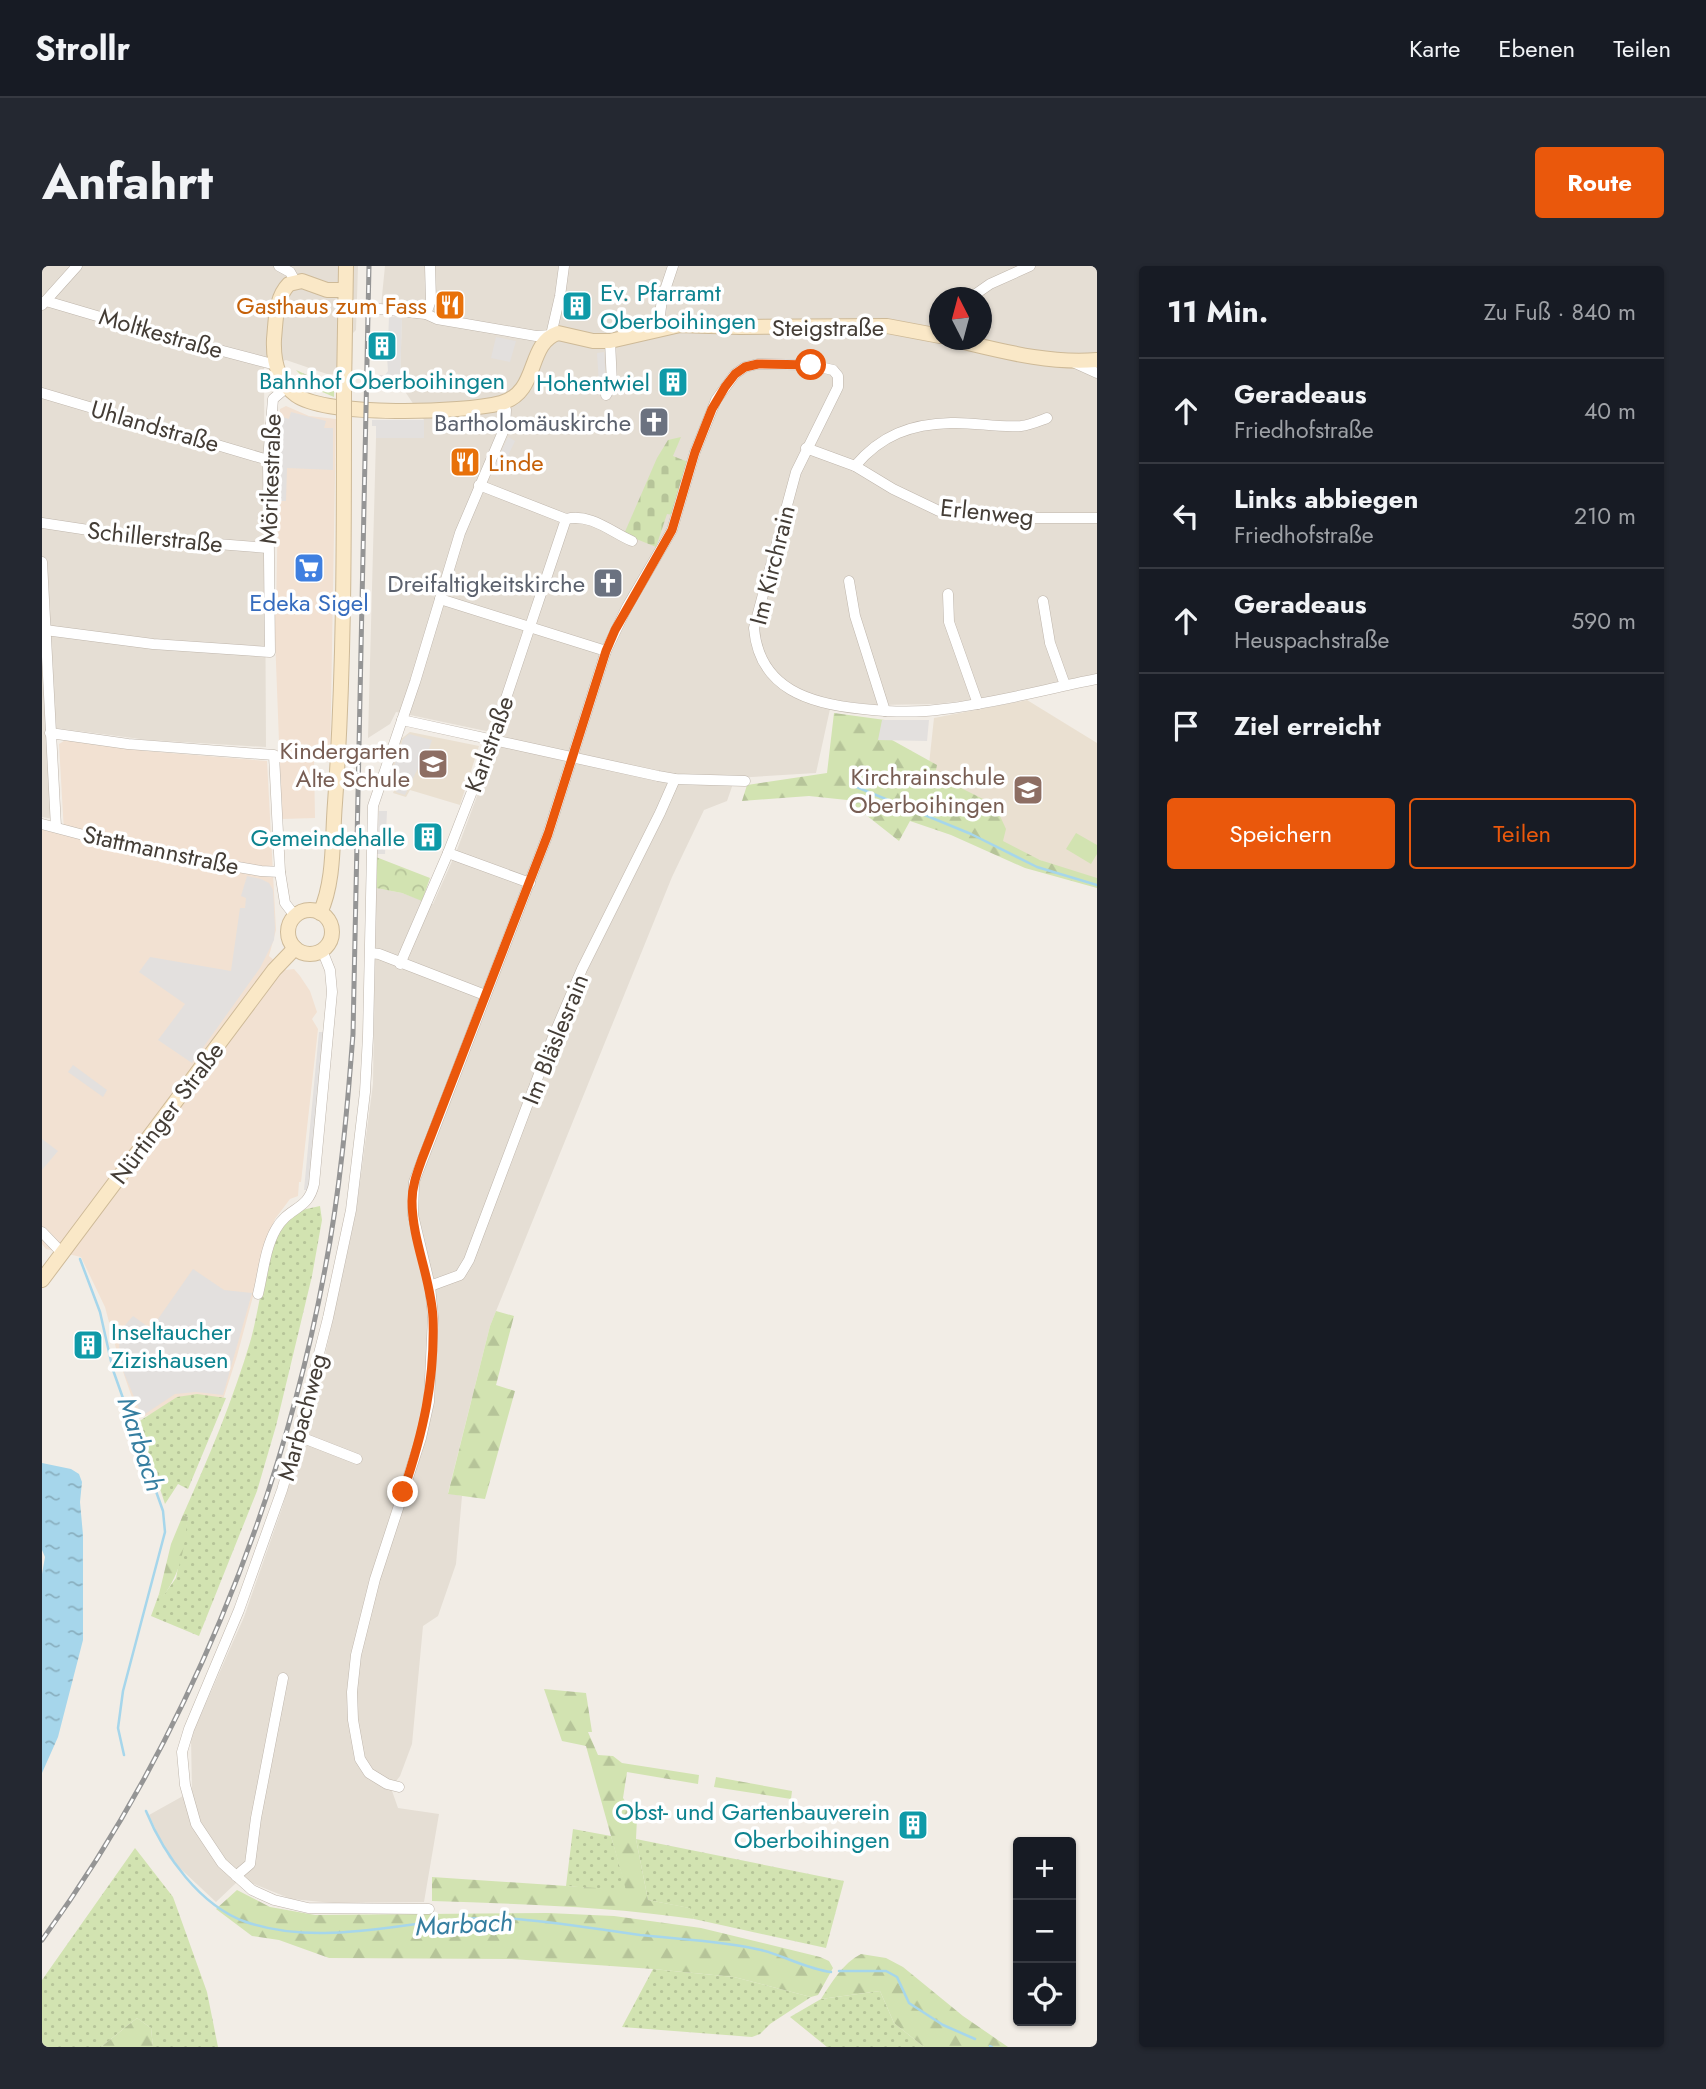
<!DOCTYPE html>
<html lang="de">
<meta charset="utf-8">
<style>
:root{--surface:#171b24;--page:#242831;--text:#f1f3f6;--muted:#9ea1a6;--line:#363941;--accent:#ea580c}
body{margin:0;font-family:Jost,sans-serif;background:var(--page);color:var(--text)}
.controls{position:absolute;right:21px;bottom:21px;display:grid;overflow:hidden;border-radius:7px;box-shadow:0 2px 5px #0004}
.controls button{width:63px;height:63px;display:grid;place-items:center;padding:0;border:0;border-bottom:2px solid var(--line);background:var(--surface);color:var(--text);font:35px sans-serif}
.compass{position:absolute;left:887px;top:21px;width:63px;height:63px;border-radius:50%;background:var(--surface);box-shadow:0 2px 5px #0004;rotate:354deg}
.stop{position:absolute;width:21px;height:21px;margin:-16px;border:5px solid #ea580c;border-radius:50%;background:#fff}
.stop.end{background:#ea580c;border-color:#fff;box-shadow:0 2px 7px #0008}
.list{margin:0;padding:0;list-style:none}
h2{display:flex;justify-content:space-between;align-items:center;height:91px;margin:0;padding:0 28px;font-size:30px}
h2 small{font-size:23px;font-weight:400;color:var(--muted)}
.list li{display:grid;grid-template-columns:46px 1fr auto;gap:21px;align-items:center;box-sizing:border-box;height:105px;padding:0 28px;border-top:2px solid var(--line)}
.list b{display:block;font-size:26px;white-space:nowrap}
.list p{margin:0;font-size:23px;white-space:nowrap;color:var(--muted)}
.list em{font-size:23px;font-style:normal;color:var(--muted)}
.actions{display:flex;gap:14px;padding:21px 28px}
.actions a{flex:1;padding:16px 0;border:2px solid var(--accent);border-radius:7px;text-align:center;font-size:24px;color:var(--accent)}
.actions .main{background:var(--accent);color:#fff}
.icon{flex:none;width:38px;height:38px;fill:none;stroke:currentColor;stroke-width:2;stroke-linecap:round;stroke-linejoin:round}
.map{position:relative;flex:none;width:1055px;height:1781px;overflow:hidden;border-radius:7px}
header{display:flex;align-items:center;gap:42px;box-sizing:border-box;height:98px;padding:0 35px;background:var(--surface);border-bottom:2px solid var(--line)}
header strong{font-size:33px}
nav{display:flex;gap:38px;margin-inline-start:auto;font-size:24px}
.intro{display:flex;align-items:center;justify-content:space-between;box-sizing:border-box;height:168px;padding:0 42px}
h1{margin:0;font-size:49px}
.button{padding:18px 32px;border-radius:7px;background:var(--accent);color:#fff;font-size:24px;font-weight:700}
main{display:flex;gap:42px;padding:0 42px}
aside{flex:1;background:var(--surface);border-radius:7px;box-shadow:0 2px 5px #0004}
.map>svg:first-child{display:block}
.residential{fill:#e5ded4;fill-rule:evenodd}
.commercial{fill:#f2e1d2}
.education{fill:#eae0d1}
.grass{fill:url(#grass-dots)}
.forest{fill:url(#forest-firs)}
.cemetery{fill:url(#cemetery-stones)}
.park{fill:url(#park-crowns)}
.pitch{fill:#d2e3b1}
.parking{fill:#e3e0de}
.water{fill:url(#water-ripples)}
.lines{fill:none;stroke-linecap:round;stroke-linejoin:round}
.stream{stroke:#a6d6eb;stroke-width:2.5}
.street-casing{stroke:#bfb6ac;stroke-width:11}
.secondary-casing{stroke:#ceba98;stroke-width:16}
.street{stroke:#fff;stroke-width:10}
.secondary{stroke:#fae8c7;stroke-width:14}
.rail-casing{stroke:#959595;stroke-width:5}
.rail{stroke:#fff;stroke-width:2.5;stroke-dasharray:8;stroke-linecap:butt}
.secondary-bridge-casing{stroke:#ceba98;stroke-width:16;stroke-linecap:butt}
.secondary-bridge{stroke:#fae8c7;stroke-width:14}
.route{stroke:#ea580c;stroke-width:9}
.labels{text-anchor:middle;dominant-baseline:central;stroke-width:7;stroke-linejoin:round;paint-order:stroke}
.culture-label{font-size:24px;fill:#0d838f;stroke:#fff;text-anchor:end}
.food-label{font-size:24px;fill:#c56008;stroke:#fff;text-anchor:end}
.street-label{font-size:24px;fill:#443d36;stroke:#fff}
.worship-label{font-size:24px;fill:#5b616d;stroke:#fff;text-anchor:end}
.shop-label{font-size:24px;fill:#366cbe;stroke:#fff}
.education-label{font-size:24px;fill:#785e54;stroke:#fff;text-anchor:end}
.water-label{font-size:26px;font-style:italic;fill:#357ea0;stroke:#fff}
</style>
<header>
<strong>Strollr</strong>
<nav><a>Karte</a><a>Ebenen</a><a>Teilen</a></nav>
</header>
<div class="intro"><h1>Anfahrt</h1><a class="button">Route</a></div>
<main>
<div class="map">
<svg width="1055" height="1781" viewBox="0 0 1055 1781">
<defs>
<pattern id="grass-dots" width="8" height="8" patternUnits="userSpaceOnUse" patternTransform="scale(1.75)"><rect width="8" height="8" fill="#d2e3b1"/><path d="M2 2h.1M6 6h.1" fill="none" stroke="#b6c499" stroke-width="1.8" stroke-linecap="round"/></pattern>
<pattern id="forest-firs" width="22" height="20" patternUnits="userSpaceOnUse" patternTransform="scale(1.75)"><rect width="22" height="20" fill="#d2e3b1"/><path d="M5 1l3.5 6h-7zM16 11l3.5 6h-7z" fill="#b6c499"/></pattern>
<pattern id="cemetery-stones" width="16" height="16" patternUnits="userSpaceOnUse" patternTransform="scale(1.75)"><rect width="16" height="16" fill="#d2e3b1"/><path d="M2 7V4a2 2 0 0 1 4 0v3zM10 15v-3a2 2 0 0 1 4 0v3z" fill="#b6c499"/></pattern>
<pattern id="park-crowns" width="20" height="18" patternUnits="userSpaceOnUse" patternTransform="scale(1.75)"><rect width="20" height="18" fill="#d2e3b1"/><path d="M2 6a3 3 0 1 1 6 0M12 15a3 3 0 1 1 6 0" fill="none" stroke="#b6c499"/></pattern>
<pattern id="water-ripples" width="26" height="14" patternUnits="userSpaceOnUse" patternTransform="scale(1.75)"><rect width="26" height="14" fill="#a6d6eb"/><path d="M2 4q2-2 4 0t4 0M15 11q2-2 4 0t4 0" fill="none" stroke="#89afbf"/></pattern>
</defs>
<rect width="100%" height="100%" fill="#f2ede6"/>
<g class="residential">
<polygon points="0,0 316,0 314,64 311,67 310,109 285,108 244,94 222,101 224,481 106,474 5,461 11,553 0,551"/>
<path d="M343,0H1055V408L945,432L895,438L834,439L790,434L774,507L693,512L685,535L662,544L630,611L448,1060L406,1227L420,1230L414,1298L396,1350L381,1360L370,1478L358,1510L349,1522L356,1542L397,1548L382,1636L291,1637L249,1633L212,1618L194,1617L174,1636L127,1592L107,1549L150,1525L149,1471L202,1351L240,1242L277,1117L314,946L331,818L334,622L360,627L391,638L415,584L458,468L354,446L348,458L326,472L334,172L382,171V154L358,118L360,44L339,40ZM898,32H940V74H898Z"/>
</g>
<g class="commercial">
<polygon points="244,140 267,150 294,153 288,496 272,495 273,552 240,553 232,345 234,345 238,143"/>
<polygon points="25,473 104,485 225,495 234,664 227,690 244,704 252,703 258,710 268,725 275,746 270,753 276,763 259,916 257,916 256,930 248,933 233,953 228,967 195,1090 178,1143 121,1144 97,1152 78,1097 63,1041 39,991 4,983 0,978 0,562 22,566 17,478"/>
</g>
<g class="education">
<polygon points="985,434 1055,477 1055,618 958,577 886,508 892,452"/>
<polygon points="368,466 437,480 418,539 368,524 364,531 351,527 354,519 345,516 359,473"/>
</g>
<g class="grass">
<polygon points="254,104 276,114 284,125 292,125 292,131 271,122"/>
<path d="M278,940L280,954L270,1010L234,1160L215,1225L157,1370L109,1350L117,1328L121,1330L134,1312L146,1251L141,1249C167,1191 191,1134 209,1073C218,1041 224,979 244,954C253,944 266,943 278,940Z"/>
<polygon points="155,1128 184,1132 146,1223 136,1218 123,1238 96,1156 135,1131"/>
<polygon points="531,1563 569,1570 585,1625 524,1620"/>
<polygon points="594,1573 802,1615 784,1682 652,1653 647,1642 606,1634"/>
<polygon points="93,1582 131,1631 165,1726 176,1781 111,1781 109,1762 95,1752 59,1781 0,1781 0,1714"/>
<polygon points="611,1703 692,1711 769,1731 728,1758 718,1768 710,1771 580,1761"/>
<polygon points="838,1725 852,1757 882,1781 785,1781 748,1751 779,1733"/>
</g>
<g class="forest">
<polygon points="792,447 843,454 841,469 895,499 893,509 953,539 964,563 961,575 998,594 1055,612 1055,622 983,602 909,569 868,555 857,575 805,534 767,530 700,535 705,519 785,507"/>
<polygon points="454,1045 472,1050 454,1119 473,1125 443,1233 406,1228 448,1060"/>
<path d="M141,1249L146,1251C141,1285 141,1302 121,1331L117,1328L129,1278Z"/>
<path d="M502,1423L544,1427L550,1466H546L556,1489L571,1490L580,1497L657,1509L656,1518L585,1506L581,1532L595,1552L594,1573L606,1634L648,1642L652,1653C564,1640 478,1638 390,1635V1611L584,1624L544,1480L520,1475Z"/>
<polygon points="674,1511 750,1525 749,1533 672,1521"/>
<polygon points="195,1624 228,1641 273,1649 506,1647 572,1650 659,1662 778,1691 787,1695 791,1702 776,1729 769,1731 692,1711 611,1703 470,1693 287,1692 237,1674 210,1670 174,1643"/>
<path d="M819,1688L844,1692L861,1701L921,1750L966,1781H882L852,1757L838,1725L779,1733C790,1716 800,1698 819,1688Z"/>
<polygon points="95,1752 109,1762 111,1781 59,1781"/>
</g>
<polygon class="cemetery" points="639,171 631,190 646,196 631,249 625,248 614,281 582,268 615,192 626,174"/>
<polygon class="park" points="334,591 388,612 380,635 360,627 334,622"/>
<polygon class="pitch" points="1034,567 1055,579 1055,588 1049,598 1024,583"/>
<g class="parking">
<polygon points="347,50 360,52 358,118 348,118 348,124 340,123 340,120 334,120 334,109 343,109 346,105 344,77 346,77"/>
<polygon points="454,71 474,75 468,96 449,92"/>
<polygon points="562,86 564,119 557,119 555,87"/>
<polygon points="249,146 284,155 282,162 291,162 291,204 245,202 244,235 237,235 240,151 247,153"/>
<polygon points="330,154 382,154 382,172 334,172 334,160 330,160"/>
<polygon points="466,171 473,175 456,211 449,208"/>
<polygon points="840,454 887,454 885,475 836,474"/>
<polygon points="367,468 390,474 381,501 377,500 363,529 354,526 356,518 347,515 361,473"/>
<polygon points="337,545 345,545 343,588 335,588"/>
<polygon points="205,610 219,613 227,617 231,624 233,662 232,674 218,702 150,797 116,774 143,738 97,706 108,691 189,705 198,642 203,642 204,632 199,630"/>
<polygon points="277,766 283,766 268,924 262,924"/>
<polygon points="31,799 65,824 61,831 26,806"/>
<polygon points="0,873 16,885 0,904"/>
<polygon points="151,1003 182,1024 210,1027 181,1129 154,1126 133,1128 100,1150 82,1107 77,1085 78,1065 91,1050 109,1063"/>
</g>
<polygon class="water" points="0,1197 29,1203 37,1208 40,1216 38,1236 41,1269 41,1374 16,1471 0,1507 0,1308 3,1291 0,1284"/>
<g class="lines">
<g class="stream">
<polyline points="812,520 929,568 995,601 1055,619"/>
<polyline points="38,993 58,1046 71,1104 121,1245 123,1266 81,1425 76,1462 82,1489"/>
<path d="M104,1545C122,1589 158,1640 204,1656C287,1684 372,1650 456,1652C501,1653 553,1663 598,1669C635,1673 683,1675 719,1684C743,1690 765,1703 789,1706"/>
<polyline points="797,1705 844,1705 855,1711 867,1737 901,1759 933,1773"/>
<polyline points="948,1780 950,1781"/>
</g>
<g class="street-casing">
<g id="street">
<polyline points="237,0 248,6 253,15"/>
<polyline points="928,32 948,18 988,0"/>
<polyline points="4,35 116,68 234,99"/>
<polyline points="0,39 35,0"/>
<polyline points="338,43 384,48 395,53 494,70 509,69 518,30 522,0"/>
<polyline points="384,48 389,34 388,0"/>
<polyline points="616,64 620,33 631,0"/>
<polyline points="1033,97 1055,107"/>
<polyline points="0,127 226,194"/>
<polyline points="564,129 570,118 568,75"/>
<polyline points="764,182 813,200 851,223 897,245 983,252 1055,252"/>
<path d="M813,200C839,169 869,158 909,157C932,156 956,162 979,160C988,159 997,155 1005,152"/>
<path d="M437,219L524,253C549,247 569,266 590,275"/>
<polyline points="0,257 99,272 226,282"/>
<polyline points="0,296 14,561"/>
<polyline points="807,315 813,350 843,445"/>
<polyline points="906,328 907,356 936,438"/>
<polyline points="398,333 564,385"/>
<polyline points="1001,335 1008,377 1023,419"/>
<polyline points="3,364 111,378 228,386 226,194 231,133 245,121"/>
<polyline points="360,454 616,510 633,513 703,515"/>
<polyline points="8,467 86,478 232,489 238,606 243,637 253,650"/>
<polyline points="0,558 102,585 219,605 238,606"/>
<polyline points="406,587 488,617"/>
<polyline points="329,687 337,688 443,729"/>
<polyline points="358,698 406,587 450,474 524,253"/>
<polyline points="0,966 21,988"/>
<polyline points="388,1020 418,1009 427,994 511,771 540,703 618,547 633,513"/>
<path d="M216,1028C221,1008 223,982 234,963C247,940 266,945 272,918L290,726L288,704L280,684"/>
<polyline points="256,1170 315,1193"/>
<path d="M357,1521L345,1518L327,1507L318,1493L311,1454L310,1426L314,1389L333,1313L379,1172L387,1136L391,1051L388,1020L371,949L372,916L506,568L564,385L585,341L630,264L653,186L674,134L693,108L703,101L716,98L769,99L791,104L796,110V121L754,206L712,362C717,423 768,438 821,443C848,446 875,447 902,443C954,437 1004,423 1055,413"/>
<polyline points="194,1610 208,1598 214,1552 241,1412"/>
<polyline points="387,1643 266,1642 232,1634 210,1624 180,1597 154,1558 143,1519 140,1486 147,1463 197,1344 240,1224 256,1170 286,1052 309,944 323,826 326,770 331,540 373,416 418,267 463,161 464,144 461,137"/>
</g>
</g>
<g class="secondary-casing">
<g id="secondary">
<path d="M303,24H285L260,15L247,18C233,32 234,54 232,73C231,95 236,116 254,129C285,151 421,147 459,137C498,126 484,78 516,67L551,75H568L638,59L698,61L845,60L898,70"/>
<path d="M913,74C960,85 1006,98 1055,94"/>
<polyline points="302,121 304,0"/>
<circle cx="268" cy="666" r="22"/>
<path d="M278,647C293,615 290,572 293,537C302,409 302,281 302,153"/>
<polyline points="0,1014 232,704 253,682"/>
</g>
</g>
<use href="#street" class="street"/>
<use href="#secondary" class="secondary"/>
<g class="rail-casing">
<path id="rail" d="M0,1674C142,1479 239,1240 283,1003C298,925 305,847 311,768L327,0"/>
</g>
<use href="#rail" class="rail"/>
<g class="secondary-bridge-casing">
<polyline id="secondary-bridge" points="302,153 302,121"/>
</g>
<use href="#secondary-bridge" class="secondary-bridge"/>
</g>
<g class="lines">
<path class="route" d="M361,1226C381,1167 393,1116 391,1052C389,1012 370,975 370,935C370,920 375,907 380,893L506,568L564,385L573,364L630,264L653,186L670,143L683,121L693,108L703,101L716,98L769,99"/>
</g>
<defs>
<g id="restaurant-square" transform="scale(1.575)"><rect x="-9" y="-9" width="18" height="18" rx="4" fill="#e8710a" stroke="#fff"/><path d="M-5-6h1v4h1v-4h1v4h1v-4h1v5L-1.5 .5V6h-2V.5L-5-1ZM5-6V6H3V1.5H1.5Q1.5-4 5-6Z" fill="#fff"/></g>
<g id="building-square" transform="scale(1.575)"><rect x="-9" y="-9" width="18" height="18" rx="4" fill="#0f9aa8" stroke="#fff"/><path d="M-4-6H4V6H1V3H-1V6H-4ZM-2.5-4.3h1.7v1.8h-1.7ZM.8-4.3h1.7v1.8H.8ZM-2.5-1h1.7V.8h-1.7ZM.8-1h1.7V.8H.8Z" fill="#fff"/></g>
<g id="church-square" transform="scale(1.575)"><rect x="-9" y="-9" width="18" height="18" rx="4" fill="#6b7280" stroke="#fff"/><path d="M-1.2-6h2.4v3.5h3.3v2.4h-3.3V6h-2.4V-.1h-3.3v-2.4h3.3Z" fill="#fff"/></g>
<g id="supermarket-square" transform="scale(1.575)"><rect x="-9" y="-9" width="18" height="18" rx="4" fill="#3f7fe0" stroke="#fff"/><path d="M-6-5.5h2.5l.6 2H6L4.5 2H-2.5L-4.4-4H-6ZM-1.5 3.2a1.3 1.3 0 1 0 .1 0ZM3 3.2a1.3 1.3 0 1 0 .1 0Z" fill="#fff"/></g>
<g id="school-square" transform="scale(1.575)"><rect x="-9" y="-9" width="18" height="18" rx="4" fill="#8d6e63" stroke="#fff"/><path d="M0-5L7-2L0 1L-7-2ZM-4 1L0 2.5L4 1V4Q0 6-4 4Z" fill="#fff"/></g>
</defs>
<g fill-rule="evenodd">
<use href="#restaurant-square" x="408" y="39"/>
<use href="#building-square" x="535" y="40"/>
<use href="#building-square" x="340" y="80"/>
<use href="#building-square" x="631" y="116"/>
<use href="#church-square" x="612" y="156"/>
<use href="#restaurant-square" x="423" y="196"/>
<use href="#supermarket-square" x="267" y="302"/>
<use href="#church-square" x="566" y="317"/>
<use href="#school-square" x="391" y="498"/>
<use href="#school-square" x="986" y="524"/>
<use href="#building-square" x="386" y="571"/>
<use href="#building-square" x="46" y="1079"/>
<use href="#building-square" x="871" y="1559"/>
</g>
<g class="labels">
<g class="culture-label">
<text x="558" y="26" text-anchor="start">Ev. Pfarramt<tspan x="558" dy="28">Oberboihingen</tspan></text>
<text x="340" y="114" text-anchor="middle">Bahnhof Oberboihingen</text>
<text x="608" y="116">Hohentwiel</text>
<text x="363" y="571">Gemeindehalle</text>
<text x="69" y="1065" text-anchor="start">Inseltaucher<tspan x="69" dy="28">Zizishausen</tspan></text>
<text x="848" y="1545">Obst- und Gartenbauverein<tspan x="848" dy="28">Oberboihingen</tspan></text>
</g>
<g class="food-label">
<text x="385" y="39">Gasthaus zum Fass</text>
<text x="446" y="196" text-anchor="start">Linde</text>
</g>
<g class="street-label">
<text x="786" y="61">Steigstraße</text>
<text transform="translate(119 67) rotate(16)">Moltkestraße</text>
<text transform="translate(113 160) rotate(16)">Uhlandstraße</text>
<text transform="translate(228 213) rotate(-88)">Mörikestraße</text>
<text transform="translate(945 246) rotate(6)">Erlenweg</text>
<text transform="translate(113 271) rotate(6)">Schillerstraße</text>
<text transform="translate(730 299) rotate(-76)">Im Kirchrain</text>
<text transform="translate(447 478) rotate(-70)">Karlstraße</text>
<text transform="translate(119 584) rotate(12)">Stattmannstraße</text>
<text transform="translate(513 773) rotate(-68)">Im Bläslesrain</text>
<text transform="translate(125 847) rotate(-53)">Nürtinger Straße</text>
<text transform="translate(260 1151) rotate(-75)">Marbachweg</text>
</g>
<g class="worship-label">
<text x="589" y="156">Bartholomäuskirche</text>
<text x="543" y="317">Dreifaltigkeitskirche</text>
</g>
<g class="shop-label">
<text x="267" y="336">Edeka Sigel</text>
</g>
<g class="education-label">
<text x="368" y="484">Kindergarten<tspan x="368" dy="28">Alte Schule</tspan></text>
<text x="963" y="510">Kirchrainschule<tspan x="963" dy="28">Oberboihingen</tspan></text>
</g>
<g class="water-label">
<text transform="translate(99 1178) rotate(72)">Marbach</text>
<text transform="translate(422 1658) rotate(-3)">Marbach</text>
</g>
</g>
</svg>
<div class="controls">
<button>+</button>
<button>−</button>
<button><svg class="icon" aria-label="locate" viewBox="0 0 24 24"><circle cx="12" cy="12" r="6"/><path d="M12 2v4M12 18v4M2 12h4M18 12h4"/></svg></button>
</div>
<svg class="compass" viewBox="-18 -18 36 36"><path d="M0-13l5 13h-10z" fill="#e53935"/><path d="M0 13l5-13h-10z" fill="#9ea1a6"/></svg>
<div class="stop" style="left:769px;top:99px"></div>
<div class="stop end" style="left:361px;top:1226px"></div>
</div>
<aside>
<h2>11 Min.<small>Zu Fuß · 840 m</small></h2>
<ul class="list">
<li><svg class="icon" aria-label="ahead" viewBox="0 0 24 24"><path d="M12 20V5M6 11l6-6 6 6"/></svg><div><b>Geradeaus</b><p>Friedhofstraße</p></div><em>40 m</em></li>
<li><svg class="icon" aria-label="left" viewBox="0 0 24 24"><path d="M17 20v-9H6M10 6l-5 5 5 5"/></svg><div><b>Links abbiegen</b><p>Friedhofstraße</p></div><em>210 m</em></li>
<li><svg class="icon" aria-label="ahead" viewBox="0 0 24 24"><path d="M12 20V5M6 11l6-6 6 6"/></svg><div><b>Geradeaus</b><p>Heuspachstraße</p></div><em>590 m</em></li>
<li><svg class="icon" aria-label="arrive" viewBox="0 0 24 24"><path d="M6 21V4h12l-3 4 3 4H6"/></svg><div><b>Ziel erreicht</b></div></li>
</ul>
<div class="actions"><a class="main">Speichern</a><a>Teilen</a></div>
</aside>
</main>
